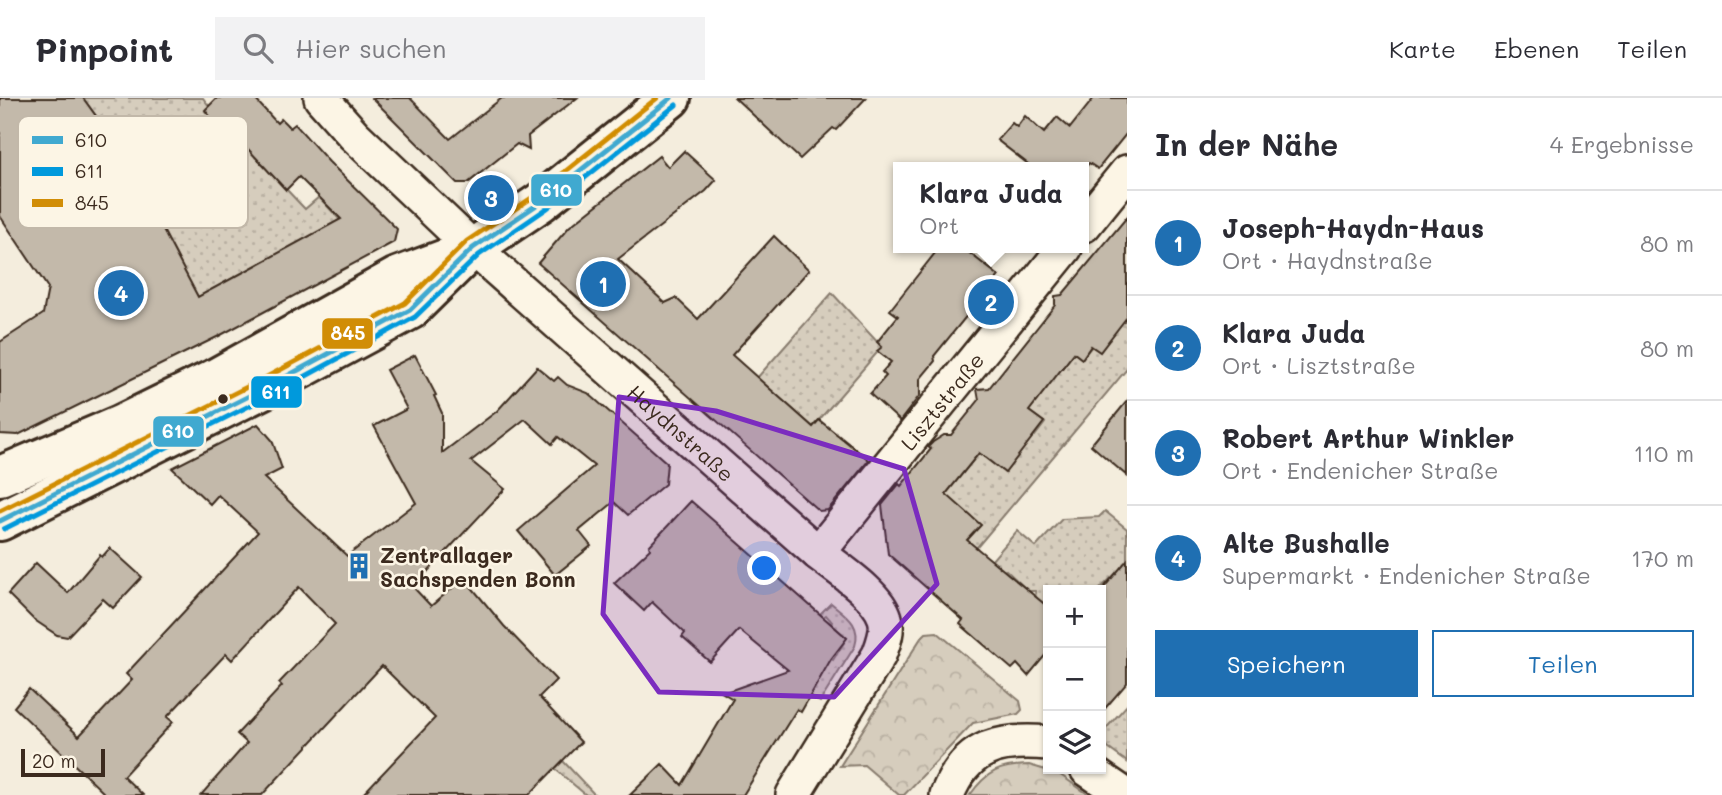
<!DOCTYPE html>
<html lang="de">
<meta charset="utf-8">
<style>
:root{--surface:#fff;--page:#f2f2f3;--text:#2b2b33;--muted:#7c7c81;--line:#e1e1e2;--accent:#1f6fb2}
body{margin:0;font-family:Mali,sans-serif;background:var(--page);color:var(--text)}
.controls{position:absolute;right:21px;bottom:21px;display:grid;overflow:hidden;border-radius:0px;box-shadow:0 2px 5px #0004}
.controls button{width:63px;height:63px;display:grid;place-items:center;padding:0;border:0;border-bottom:2px solid var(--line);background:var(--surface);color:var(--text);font:35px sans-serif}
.scale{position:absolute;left:21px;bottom:18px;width:84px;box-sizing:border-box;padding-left:7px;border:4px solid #3b2a1e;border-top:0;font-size:19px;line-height:24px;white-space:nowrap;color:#3b2a1e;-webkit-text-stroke:5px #fcf5e5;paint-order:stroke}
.you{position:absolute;left:765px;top:471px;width:24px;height:24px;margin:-18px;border:5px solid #fff;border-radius:50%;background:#1a73e8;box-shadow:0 0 0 10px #1a73e833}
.badge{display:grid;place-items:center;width:46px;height:46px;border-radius:50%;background:var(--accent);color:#fff;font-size:23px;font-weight:700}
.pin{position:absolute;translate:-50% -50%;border:4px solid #fff;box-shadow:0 2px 7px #0006}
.popup{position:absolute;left:893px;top:64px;width:196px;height:91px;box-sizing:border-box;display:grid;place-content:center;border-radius:0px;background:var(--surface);filter:drop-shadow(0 2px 5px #0005);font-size:23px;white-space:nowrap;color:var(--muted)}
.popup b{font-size:26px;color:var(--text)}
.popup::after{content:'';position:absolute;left:50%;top:100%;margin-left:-14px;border:14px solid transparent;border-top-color:var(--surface)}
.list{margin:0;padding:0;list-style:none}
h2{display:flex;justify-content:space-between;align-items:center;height:91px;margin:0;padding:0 28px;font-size:30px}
h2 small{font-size:23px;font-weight:400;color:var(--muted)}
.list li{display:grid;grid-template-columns:46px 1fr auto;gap:21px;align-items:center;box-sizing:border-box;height:105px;padding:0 28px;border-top:2px solid var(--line)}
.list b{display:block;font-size:26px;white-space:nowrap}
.list p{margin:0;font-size:23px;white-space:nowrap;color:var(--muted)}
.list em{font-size:23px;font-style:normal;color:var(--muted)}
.actions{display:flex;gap:14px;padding:21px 28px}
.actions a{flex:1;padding:16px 0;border:2px solid var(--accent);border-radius:0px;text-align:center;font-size:24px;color:var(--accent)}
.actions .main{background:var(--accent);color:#fff}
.icon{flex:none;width:38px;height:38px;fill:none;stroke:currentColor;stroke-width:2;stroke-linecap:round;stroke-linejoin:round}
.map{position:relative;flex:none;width:1127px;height:697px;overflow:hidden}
header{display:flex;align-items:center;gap:42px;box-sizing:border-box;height:98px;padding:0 35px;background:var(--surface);border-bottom:2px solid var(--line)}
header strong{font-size:33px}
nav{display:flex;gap:38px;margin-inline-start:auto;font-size:24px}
.search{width:490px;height:63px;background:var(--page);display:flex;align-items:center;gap:18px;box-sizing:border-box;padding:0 24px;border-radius:0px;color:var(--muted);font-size:26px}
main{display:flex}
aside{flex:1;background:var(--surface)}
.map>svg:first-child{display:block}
.park{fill:url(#park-crowns);stroke:#887c6e;stroke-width:2}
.garden{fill:url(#garden-dots);stroke:#887c6e;stroke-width:2}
.building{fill:#c3b9aa;stroke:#3b2a1e;stroke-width:2}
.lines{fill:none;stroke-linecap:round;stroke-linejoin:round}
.minor-casing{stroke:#3b2a1e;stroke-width:38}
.primary-casing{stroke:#3b2a1e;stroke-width:44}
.minor{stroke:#fcf5e5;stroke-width:33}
.primary{stroke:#fcf5e5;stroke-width:38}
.bus-1-casing{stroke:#fcf5e5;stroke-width:10}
.bus-2-casing{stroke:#fcf5e5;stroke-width:10}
.bus-3-casing{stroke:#fcf5e5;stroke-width:10}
.bus-1{stroke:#40a9d0;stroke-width:5}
.bus-2{stroke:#0099dc;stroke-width:5}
.bus-3{stroke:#d18d06;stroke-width:5}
.marked{fill:#7b2cbf;fill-opacity:0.2;stroke:#7b2cbf;stroke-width:5;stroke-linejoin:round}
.bus-dot{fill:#3b2a1e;stroke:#fcf5e5;stroke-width:2.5}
.labels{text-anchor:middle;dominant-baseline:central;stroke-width:5;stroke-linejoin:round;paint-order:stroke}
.street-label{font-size:21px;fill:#3b2a1e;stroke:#fcf5e5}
.poi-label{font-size:21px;font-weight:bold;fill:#3b2a1e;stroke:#fcf5e5;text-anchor:start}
.key{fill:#fcf5e5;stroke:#c2b8a9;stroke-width:2}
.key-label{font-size:19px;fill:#3b2a1e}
.line-badge{stroke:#fcf5e5;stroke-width:2.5}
.badge-label{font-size:19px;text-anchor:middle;font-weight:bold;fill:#fff}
</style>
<header>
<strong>Pinpoint</strong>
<div class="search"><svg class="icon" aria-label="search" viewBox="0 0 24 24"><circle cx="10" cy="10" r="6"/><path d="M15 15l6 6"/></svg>Hier suchen</div>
<nav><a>Karte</a><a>Ebenen</a><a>Teilen</a></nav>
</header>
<main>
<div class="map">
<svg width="1127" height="697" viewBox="0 0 1127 697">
<defs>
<pattern id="park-crowns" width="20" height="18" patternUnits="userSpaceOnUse" patternTransform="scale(1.75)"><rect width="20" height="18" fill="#d6cdbd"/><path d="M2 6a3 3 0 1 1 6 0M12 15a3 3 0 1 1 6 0" fill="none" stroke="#b9b0a2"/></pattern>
<pattern id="garden-dots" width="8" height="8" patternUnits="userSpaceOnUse" patternTransform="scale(1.75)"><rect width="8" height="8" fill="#d6cdbd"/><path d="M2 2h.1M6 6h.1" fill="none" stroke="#b9b0a2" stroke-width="1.8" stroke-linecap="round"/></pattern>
</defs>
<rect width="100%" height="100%" fill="#f4eddd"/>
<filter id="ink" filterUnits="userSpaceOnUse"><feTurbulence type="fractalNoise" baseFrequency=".0143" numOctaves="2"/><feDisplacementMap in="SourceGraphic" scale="14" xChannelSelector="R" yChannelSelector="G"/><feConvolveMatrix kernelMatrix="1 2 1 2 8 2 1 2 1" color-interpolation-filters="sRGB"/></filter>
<g filter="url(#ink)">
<g class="park">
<polygon points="937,534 1020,603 1022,612 1018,616 973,625 904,697 899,697 864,667 840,668 921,540 926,535"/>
<path d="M1029,667L1059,676L1089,697H970C987,673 999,668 1029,667Z"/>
</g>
<g class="garden">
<polygon points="83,0 203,0 209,8 205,13 213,22 209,26 230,49 235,45 244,55 248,51 305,111 319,99 340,122 198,199 121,52"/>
<polygon points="832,195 882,249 813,329 757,280"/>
<polygon points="1127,218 1127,271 962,467 953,459 980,427 918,428 979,355 1005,374 1026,332 1035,338 1045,325 1029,313 1074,255 1082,260 1092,248 1100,254"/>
<polygon points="1105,413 1127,431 1127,480 1117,474 1099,492 1048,492 1048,509 1036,500 1035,493 1028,493 1006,472 1004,473 991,463 1017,433 1036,449 1062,421 1099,419"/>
<path d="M831,505C845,517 862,526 855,548L820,604L806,596L829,560L833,562L847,540L831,526L832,524L826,517L823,519L820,516Z"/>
<polygon points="1127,607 1127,664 1101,645 1101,636"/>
<polygon points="563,663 595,697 586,697 555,671"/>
</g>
<g class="building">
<polygon points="0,0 83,0 122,54 198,199 341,121 299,79 286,92 248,51 244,55 235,45 230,50 209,26 213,22 205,12 217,0 254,0 277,25 281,21 290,30 295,26 329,64 397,131 394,144 219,238 18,337 0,336 0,244 43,216 48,190 0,118"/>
<polygon points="372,0 410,0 450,41 502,0 577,0 528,38 529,52 517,46 468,85 457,85"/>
<polygon points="735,0 866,0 836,32 833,30 800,61"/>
<polygon points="1094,0 1127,0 1127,35 1098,71 1089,65 1086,69 1032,69 997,42 1012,25 1017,29 1025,18 1044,35 1057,19 1070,30"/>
<polygon points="684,53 716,82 706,93 618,161 665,205 676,200 698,221 774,138 809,172 732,257 813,329 819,322 869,362 828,412 819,413 538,165 569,129 659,58 668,69"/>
<polygon points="1127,119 1127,219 1100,254 1091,248 1082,261 1074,255 1029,313 1044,324 1005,375 979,355 946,396 981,427 967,442 1048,509 1048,554 1028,578 1017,566 1012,571 960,526 963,522 888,456 882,407 899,386 901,388 931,351 928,349 933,344 944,337 951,337 979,302 977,291 989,290 1055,207 1055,198 1062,197"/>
<polygon points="939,150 963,150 999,178 934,258 935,263 920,281 920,297 900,323 870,296 886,278 882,274 891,264 877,253 882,249 877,244 898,218 890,212"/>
<polygon points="415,257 436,297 434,298 442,315 442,355 497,313 537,269 554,283 558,279 567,287 588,295 667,365 665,386 628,417 614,404 579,433 591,448 555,477 518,433 594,368 558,339 552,346 525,321 471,363 505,391 413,489 431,508 464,480 504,528 556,582 539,599 581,644 529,697 362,697 435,620 382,568 262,697 201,697 247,645 237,636 282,588 279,585 335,526 299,489 232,562 226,556 167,619 173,624 123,678 143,697 106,697 14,609 29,591 79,638 132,582 126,576 258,434 218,397 210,406 172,370 258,326 272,342 282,371 264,380 347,458 416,405 374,328 407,311 386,272"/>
<polygon points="1127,303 1127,378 1091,347"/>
<polygon points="691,403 847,540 831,561 801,614 797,611 743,697 630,697 662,666 682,687 733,601 723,595 788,572 739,532 710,564 682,539 685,535 652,504 644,513 614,485 650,451 649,448"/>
<polygon points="110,450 142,479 113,510 103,501 67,539 57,537 33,521 8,496 36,465 68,495 100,457 102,459"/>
<polygon points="1127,462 1127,585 1101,615 1101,493"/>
</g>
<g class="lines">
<g class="minor-casing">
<g id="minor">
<path id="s1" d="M321,0L354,37L473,150L818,455C838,471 878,496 885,520C889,532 883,546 879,557L793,697"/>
<polyline points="1084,127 1127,74"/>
<path id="s2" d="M818,455L1065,150"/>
<polyline points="1087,671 1125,697"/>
<path d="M947,697C967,647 1000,641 1048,645"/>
</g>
</g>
<g class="primary-casing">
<g id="primary">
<polyline points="0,378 120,327 214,281 397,179 461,155"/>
<polyline points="0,423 267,289 410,212 473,150 541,104 671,0"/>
</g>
</g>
<use href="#minor" class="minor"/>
<use href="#primary" class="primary"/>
<g class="bus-1-casing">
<polyline id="bus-1" points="0,423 267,289 410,212 473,150 541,104 671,0"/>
</g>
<g class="bus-2-casing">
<polyline id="bus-2" points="4,431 271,297 415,219 479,157 546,111 676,7"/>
</g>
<g class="bus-3-casing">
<polyline id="bus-3" points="0,413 263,281 405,205 467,143 536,97 657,0"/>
</g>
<use href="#bus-1" class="bus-1"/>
<use href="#bus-2" class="bus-2"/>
<use href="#bus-3" class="bus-3"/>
</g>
</g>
<path class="marked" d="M619,299L716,313L904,371L937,486L834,599L659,594L603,516Z"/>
<defs>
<g id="building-bare" transform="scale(2.1)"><path d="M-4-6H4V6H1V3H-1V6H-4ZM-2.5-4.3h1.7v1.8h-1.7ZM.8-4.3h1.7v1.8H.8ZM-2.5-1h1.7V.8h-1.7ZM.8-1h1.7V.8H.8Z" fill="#1f6fb2" stroke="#fcf5e5" stroke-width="2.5" paint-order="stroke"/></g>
</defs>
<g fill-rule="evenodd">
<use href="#building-bare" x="359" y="468"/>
</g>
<circle class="bus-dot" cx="223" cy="301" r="6"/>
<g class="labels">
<g class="street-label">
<text stroke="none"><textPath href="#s2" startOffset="196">Lisztstraße</textPath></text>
<text stroke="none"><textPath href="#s1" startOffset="492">Haydnstraße</textPath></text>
</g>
<g class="poi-label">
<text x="380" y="456">Zentrallager<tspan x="380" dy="24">Sachspenden Bonn</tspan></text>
</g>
</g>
<rect x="18" y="18" width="230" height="112" rx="10" class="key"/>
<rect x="32" y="38" width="31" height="8" fill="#40a9d0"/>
<rect x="32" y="69" width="31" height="9" fill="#0099dc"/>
<rect x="32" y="101" width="31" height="8" fill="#d18d06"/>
<g class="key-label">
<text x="75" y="49">610</text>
<text x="75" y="80">611</text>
<text x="75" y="112">845</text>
</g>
<g class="line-badge">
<rect x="530" y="75" width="53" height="34" rx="7" fill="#40a9d0"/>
<rect x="321" y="219" width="53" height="33" rx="7" fill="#d18d06"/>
<rect x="250" y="277" width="53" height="34" rx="7" fill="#0099dc"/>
<rect x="152" y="317" width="53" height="33" rx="7" fill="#40a9d0"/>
</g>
<g class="badge-label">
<text x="556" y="99">610</text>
<text x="348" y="242">845</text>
<text x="276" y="301">611</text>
<text x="178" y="340">610</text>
</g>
</svg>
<div class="controls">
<button>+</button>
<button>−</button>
<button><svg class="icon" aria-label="layers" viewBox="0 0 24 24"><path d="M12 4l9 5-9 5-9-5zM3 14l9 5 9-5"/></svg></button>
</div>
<div class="scale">20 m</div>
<div class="you"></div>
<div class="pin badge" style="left:603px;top:186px">1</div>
<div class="pin badge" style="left:991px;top:204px">2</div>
<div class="popup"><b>Klara Juda</b>Ort</div>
<div class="pin badge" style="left:491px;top:100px">3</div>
<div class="pin badge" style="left:121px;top:195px">4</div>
</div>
<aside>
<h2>In der Nähe<small>4 Ergebnisse</small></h2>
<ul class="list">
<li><span class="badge">1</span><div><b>Joseph-Haydn-Haus</b><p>Ort · Haydnstraße</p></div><em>80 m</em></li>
<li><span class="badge">2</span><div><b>Klara Juda</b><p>Ort · Lisztstraße</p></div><em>80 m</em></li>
<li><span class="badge">3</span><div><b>Robert Arthur Winkler</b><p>Ort · Endenicher Straße</p></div><em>110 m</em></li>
<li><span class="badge">4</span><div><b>Alte Bushalle</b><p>Supermarkt · Endenicher Straße</p></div><em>170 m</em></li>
</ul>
<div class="actions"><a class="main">Speichern</a><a>Teilen</a></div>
</aside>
</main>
